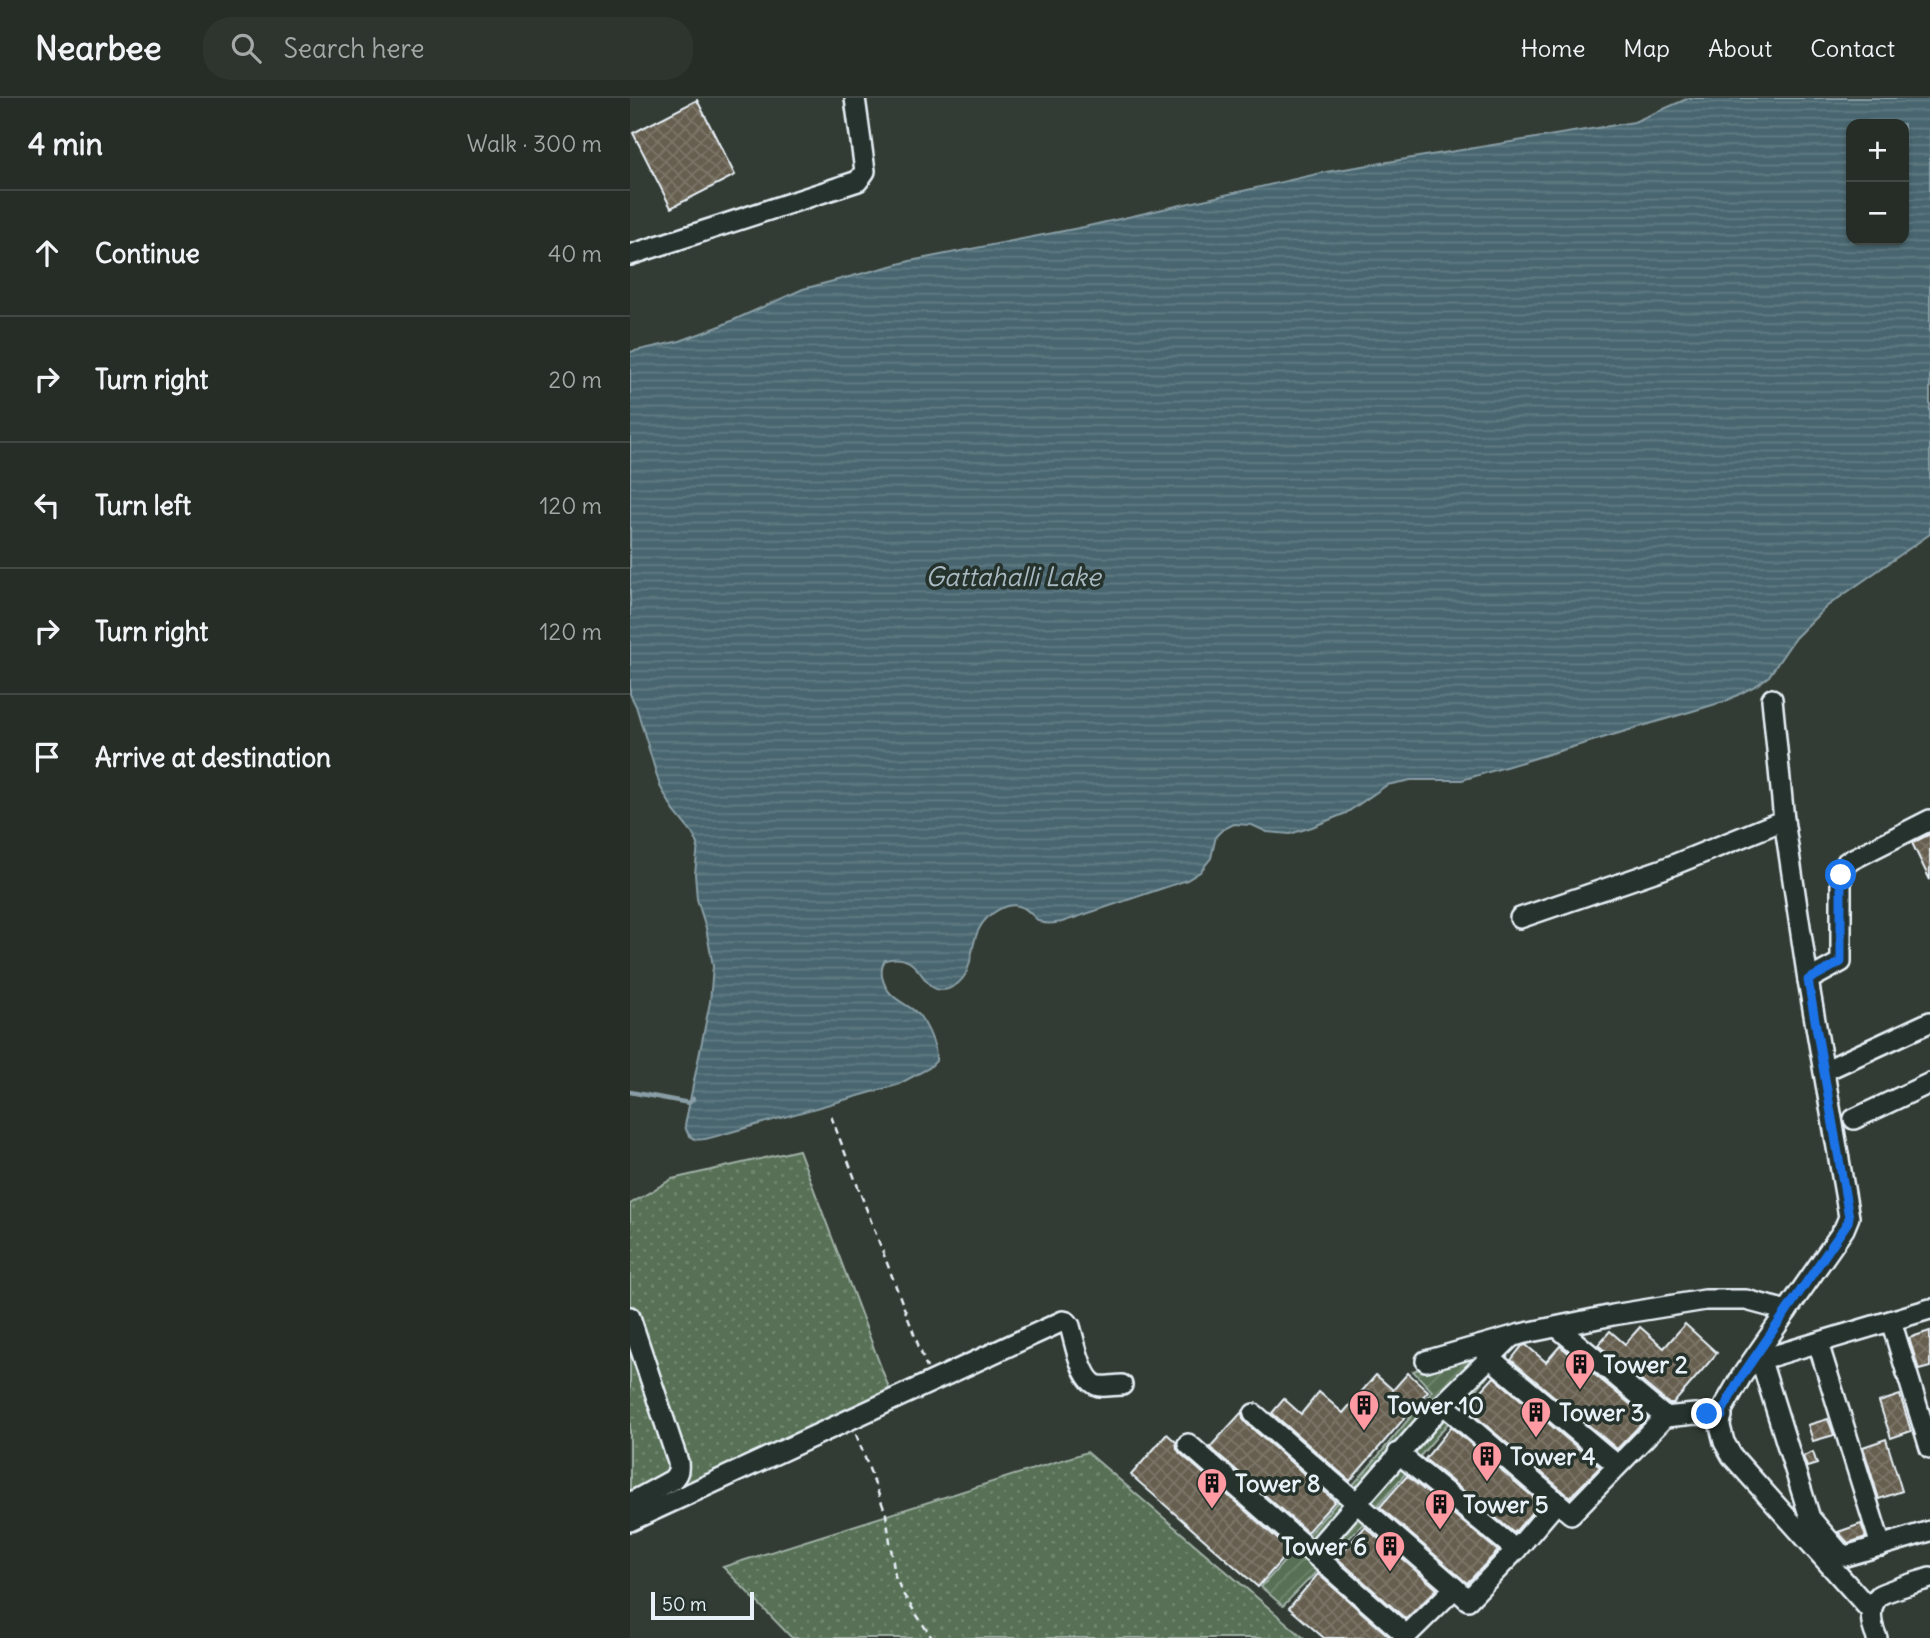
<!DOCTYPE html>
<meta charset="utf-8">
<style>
:root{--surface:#262d27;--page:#2e352f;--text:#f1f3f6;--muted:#a4a8a7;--line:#424944}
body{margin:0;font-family:Delius,sans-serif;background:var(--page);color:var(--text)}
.controls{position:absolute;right:21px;top:21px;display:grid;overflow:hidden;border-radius:14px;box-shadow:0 2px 5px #0004}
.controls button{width:63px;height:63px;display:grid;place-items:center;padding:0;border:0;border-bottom:2px solid var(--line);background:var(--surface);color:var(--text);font:35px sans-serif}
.scale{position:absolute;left:21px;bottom:18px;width:103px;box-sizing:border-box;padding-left:7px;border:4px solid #e8f1f8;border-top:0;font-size:19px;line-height:24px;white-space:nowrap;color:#e8f1f8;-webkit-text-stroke:5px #26332d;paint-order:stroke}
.stop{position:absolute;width:21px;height:21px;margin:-16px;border:5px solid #1a73e8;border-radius:50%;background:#fff}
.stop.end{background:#1a73e8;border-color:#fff;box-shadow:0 2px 7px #0008}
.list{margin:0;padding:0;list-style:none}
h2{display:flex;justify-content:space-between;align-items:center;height:91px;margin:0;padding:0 28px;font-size:30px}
h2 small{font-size:23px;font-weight:400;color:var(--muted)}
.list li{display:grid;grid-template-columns:46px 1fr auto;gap:21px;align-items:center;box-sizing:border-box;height:126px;padding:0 28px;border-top:2px solid var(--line)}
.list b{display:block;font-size:26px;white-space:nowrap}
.list em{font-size:23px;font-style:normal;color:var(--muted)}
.icon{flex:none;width:38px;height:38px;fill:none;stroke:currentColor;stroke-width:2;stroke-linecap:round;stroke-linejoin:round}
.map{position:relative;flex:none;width:1300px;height:1540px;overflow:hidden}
header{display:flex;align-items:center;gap:42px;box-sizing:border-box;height:98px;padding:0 35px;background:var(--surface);border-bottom:2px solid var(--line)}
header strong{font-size:33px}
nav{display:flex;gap:38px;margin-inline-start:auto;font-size:24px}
.search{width:490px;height:63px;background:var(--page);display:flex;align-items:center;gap:18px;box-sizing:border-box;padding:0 24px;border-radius:28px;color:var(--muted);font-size:26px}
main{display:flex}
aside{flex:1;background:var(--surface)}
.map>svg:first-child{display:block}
.grass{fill:url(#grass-dots);stroke:#a0b1a7;stroke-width:2}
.garden{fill:url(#garden-furrows);stroke:#a0b1a7;stroke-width:2}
.water{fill:url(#water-rules);stroke:#899ea6;stroke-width:2;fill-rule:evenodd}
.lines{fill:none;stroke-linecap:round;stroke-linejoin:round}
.stream{stroke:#899ea6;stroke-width:4.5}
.building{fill:url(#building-cross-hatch);stroke:#e8f1f8;stroke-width:2}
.minor-casing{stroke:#e8f1f8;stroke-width:24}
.path{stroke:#e8f1f8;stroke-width:2.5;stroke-dasharray:7 5;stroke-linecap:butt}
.minor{stroke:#26332d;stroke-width:19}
.route{stroke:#1a73e8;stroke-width:9}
.labels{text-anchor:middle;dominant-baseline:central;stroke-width:7;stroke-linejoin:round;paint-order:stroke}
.poi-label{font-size:24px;font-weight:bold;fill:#e8f1f8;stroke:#26332d;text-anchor:start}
.water-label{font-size:26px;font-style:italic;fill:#a8b9c1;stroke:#26332d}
</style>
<header>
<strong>Nearbee</strong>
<div class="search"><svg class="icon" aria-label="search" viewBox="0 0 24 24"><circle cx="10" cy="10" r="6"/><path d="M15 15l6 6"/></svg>Search here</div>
<nav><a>Home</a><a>Map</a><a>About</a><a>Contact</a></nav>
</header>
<main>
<aside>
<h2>4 min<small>Walk · 300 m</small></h2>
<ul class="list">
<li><svg class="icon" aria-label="ahead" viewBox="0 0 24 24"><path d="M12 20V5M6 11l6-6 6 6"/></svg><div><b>Continue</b></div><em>40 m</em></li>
<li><svg class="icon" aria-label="right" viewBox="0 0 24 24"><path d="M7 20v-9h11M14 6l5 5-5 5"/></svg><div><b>Turn right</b></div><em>20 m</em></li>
<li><svg class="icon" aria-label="left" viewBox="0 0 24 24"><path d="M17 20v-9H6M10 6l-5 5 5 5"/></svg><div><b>Turn left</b></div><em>120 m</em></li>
<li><svg class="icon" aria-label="right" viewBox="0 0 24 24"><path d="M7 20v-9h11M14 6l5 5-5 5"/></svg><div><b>Turn right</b></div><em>120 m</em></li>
<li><svg class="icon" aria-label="arrive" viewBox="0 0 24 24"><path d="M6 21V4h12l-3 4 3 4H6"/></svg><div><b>Arrive at destination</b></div></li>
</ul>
</aside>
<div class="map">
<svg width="1300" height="1540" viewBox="0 0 1300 1540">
<defs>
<pattern id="grass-dots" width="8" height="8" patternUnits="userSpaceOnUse" patternTransform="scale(1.75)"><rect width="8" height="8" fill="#597156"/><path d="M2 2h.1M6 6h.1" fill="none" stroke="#71866f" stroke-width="1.8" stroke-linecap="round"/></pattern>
<pattern id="garden-furrows" width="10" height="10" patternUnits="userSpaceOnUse" patternTransform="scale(1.75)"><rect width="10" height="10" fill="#597156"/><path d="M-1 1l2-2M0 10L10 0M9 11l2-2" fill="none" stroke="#71866f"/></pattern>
<pattern id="water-rules" width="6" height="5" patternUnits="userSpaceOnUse" patternTransform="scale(1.75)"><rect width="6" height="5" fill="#49666f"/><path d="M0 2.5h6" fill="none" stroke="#637c84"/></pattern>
<pattern id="building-cross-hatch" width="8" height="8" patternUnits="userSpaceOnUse" patternTransform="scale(1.75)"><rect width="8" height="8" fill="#665f4f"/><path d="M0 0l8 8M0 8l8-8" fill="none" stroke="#7c7669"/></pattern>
</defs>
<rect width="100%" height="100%" fill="#333c34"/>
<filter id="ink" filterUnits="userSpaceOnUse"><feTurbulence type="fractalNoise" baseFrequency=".0143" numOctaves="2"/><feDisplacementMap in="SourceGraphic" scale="14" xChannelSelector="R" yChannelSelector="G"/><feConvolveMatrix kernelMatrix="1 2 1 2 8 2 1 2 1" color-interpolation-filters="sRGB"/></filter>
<g filter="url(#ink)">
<g class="grass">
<polygon points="169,1052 260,1293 0,1415 0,1106 42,1081"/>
<polygon points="457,1354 674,1540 162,1540 93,1469"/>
</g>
<polygon class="garden" points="849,1252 864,1271 730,1429 653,1508 631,1489 739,1369 802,1293 783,1273"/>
<path class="water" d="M1059,0H1300V436L1196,509L1165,540L1139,578L1127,587L1096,603L832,682H781L757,687L716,715L682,729L660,736L637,734L622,727L604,726L592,732L586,738L581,760L570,774L557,782L432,824C425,825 417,827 411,824C404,821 400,813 394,810C378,801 356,817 349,831C338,850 346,881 318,891C290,900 295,851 255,862C248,873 253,888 262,897C270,905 281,908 289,917C298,929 307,949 306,963L299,970L267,987L94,1036C78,1040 59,1050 55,1027L80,904L83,868L76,830L67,801L65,776L68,746L62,735L44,713L30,688L6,608L0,596V254L50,243L88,229L173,191L280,163L454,129L696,74L1004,24ZM1221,26H1274V142H1221Z"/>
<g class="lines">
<polyline class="stream" points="0,994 59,1005 63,1001"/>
</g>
<g class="building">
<polygon points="67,2 105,77 41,110 3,35"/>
<polygon points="1300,736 1300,782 1282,745"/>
<polygon points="1055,1226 1087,1255 1043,1306 1039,1306 968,1247 980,1233 995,1246 1010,1229 1034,1250"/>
<polygon points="1300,1233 1300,1269 1289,1272 1279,1240"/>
<polygon points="896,1247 916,1264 930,1248 1017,1320 987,1351 881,1262 892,1248"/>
<polygon points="778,1275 798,1293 720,1383 642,1315 654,1301 671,1316 689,1294 713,1315 746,1277 763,1292"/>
<polygon points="864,1279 970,1369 940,1399 836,1310"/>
<polygon points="1270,1297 1281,1333 1261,1340 1249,1304"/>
<polygon points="612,1314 613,1321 616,1325 705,1403 677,1434 580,1349"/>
<polygon points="1198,1321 1204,1337 1183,1343 1178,1327"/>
<polygon points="821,1329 910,1405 884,1435 795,1361"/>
<polygon points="537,1336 546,1344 547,1351 550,1355 660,1452 628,1489 501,1377"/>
<polygon points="1256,1341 1272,1393 1249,1401 1233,1349"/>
<polygon points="1183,1354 1187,1366 1177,1369 1173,1358"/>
<polygon points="777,1378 868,1453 837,1485 750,1409"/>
<polygon points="1231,1426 1236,1439 1218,1445 1208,1434"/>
<polygon points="735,1429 807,1491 776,1521 707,1460"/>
<polygon points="688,1476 761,1540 694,1540 659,1510"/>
</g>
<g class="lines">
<g class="minor-casing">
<g id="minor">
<polyline points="0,157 228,83 235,73 225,0"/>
<polyline points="1142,601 1154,722 1178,882 1219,1119 1214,1131 1111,1279 1092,1312 1090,1328 1094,1344 1102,1358 1241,1513"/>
<polyline points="890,820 1033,771 1154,722"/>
<polyline points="1178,882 1211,864 1211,777 1217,764 1300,722"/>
<polyline points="1194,973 1300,924"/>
<polyline points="1224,1021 1300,985"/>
<polyline points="1300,1211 1136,1260 1132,1266 1180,1420 1209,1454 1216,1458 1300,1433"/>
<path d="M0,1219L48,1364C49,1372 48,1376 42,1382L0,1405"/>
<polyline points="1261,1223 1300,1350"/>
<polyline points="1188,1245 1251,1448"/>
<polyline points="860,1260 987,1367"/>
<polyline points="796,1263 891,1236 983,1217 1075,1202 1116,1202 1157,1213"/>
<polyline points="813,1306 927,1404"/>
<polyline points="624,1316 825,1490"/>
<polyline points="1035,1319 1065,1316 1092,1318"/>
<polyline points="558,1346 777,1538"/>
<polyline points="768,1355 886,1452"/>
<path d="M0,1423L433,1223L437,1224L440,1228C445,1244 451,1284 469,1288C475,1289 485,1287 492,1287"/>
<polyline points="683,1455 813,1306 880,1240"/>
<polyline points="774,1540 825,1490 838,1502 886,1452 927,1404 941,1416 1035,1319 927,1229"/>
<path d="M1247,1540C1241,1527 1237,1508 1250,1497C1256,1493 1291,1483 1300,1480"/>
</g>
</g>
<g class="path">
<polyline points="201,1018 297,1270"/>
<polyline points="226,1336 256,1416 265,1478 273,1496 302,1540"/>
</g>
<use href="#minor" class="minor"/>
</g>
</g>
<g class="lines" filter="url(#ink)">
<polyline class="route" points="1077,1316 1092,1318 1093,1312 1111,1279 1218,1124 1219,1119 1178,882 1211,864 1211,777"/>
</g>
<defs>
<g id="building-pin" transform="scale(1.575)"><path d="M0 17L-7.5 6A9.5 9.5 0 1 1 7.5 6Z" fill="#ff9aa2" stroke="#26332d"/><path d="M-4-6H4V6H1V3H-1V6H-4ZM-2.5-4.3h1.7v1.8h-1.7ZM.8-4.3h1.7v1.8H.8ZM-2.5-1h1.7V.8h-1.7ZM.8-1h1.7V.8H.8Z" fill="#111"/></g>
</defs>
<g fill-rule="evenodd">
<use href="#building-pin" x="950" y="1266"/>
<use href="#building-pin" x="734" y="1307"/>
<use href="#building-pin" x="906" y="1314"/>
<use href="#building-pin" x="857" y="1358"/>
<use href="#building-pin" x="582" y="1385"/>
<use href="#building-pin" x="810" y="1406"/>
<use href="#building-pin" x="760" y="1448"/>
</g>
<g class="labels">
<g class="poi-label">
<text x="973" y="1266">Tower 2</text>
<text x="757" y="1307">Tower 10</text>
<text x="929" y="1314">Tower 3</text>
<text x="880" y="1358">Tower 4</text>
<text x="605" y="1385">Tower 8</text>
<text x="833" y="1406">Tower 5</text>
<text x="737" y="1448" text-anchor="end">Tower 6</text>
</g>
<g class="water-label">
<text x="383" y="478">Gattahalli Lake</text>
</g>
</g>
</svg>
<div class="controls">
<button>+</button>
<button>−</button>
</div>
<div class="scale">50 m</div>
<div class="stop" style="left:1211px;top:777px"></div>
<div class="stop end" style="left:1077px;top:1316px"></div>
</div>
</main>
